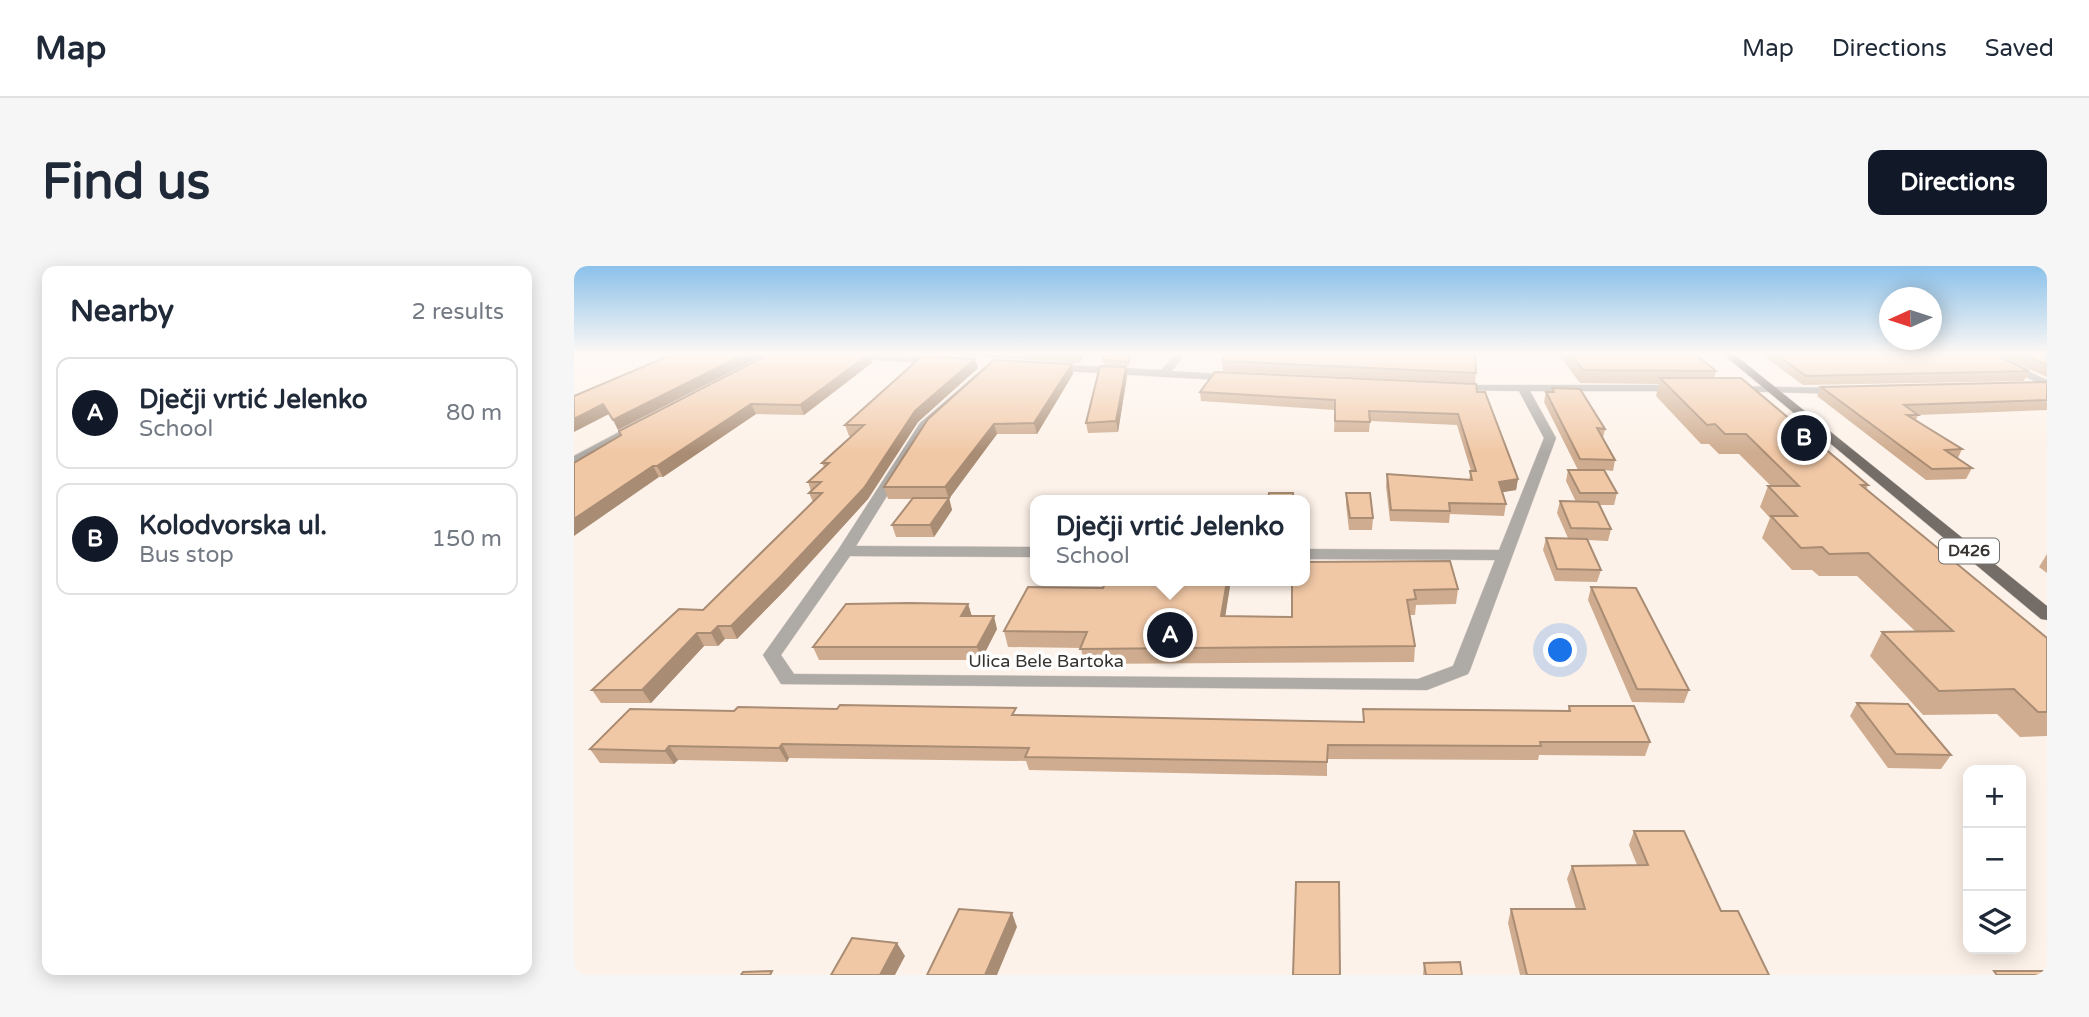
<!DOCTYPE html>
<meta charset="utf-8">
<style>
:root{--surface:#fff;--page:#f6f6f7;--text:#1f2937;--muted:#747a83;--line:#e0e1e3;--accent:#111827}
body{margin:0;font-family:"Varela Round",sans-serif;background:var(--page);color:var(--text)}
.controls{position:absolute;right:21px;bottom:21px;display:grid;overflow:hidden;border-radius:14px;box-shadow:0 4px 18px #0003}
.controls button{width:63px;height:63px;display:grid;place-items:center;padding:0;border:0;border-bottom:2px solid var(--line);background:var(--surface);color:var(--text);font:35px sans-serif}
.compass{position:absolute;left:1305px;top:21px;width:63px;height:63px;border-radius:50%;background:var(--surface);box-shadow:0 4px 18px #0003;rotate:267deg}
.you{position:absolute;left:987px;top:385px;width:24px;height:24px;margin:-18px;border:5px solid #fff;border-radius:50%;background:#1a73e8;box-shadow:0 0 0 10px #1a73e833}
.badge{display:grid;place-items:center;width:46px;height:46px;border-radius:50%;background:var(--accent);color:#fff;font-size:23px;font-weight:700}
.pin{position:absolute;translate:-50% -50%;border:4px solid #fff;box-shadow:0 2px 7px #0006}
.popup{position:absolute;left:456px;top:229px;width:280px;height:91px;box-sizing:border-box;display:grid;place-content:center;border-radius:14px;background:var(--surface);filter:drop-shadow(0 2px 5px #0005);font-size:23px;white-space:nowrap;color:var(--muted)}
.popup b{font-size:26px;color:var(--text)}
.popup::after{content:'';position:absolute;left:50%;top:100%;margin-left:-14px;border:14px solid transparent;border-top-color:var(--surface)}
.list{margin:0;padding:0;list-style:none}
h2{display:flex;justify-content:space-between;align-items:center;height:91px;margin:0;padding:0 28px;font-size:30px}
h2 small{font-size:23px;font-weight:400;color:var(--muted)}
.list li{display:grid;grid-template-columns:46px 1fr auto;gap:21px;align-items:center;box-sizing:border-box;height:112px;margin:0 14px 14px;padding:0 14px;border:2px solid var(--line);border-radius:14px}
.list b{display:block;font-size:26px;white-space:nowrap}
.list p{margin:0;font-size:23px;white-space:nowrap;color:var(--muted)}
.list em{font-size:23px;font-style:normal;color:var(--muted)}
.icon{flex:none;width:38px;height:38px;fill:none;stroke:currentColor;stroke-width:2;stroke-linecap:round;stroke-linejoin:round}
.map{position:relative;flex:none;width:1473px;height:709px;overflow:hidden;border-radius:14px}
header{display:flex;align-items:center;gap:42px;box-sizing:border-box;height:98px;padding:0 35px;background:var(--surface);border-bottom:2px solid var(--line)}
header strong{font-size:33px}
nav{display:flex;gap:38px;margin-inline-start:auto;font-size:24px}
.intro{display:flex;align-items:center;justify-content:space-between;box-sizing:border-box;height:168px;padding:0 42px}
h1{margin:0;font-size:49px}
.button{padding:18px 32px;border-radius:14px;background:var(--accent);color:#fff;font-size:24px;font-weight:700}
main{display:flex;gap:42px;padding:0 42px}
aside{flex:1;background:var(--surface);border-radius:14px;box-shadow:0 4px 18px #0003}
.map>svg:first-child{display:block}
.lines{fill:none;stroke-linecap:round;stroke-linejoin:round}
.minor-casing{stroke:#d9cfc8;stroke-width:1}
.major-casing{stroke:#d9cfc8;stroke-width:1}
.minor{fill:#aeaaa6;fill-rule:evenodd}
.major{fill:#746c66;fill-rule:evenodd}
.wall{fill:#cfac8f}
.shaded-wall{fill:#a98c74}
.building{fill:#f1c8a6;stroke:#a98c74;stroke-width:2}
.labels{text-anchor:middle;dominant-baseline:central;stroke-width:7;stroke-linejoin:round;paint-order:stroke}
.shield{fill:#fff;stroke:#72706d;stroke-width:2}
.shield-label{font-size:16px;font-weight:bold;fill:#36322f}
.street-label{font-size:18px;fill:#36322f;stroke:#fff}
</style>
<header>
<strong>Map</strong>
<nav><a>Map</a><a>Directions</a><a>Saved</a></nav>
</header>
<div class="intro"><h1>Find us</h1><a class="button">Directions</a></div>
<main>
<aside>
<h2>Nearby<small>2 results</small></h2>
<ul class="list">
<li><span class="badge">A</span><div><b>Dječji vrtić Jelenko</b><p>School</p></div><em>80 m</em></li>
<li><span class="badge">B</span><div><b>Kolodvorska ul.</b><p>Bus stop</p></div><em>150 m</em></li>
</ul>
</aside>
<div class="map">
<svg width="1473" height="709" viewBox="0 0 1473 709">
<rect width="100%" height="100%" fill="#fdf2e9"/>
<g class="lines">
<g class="minor-casing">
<g id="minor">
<polygon points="254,88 367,92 372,95 367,98 259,91"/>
<polygon points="601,88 611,88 598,105 661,109 666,112 661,115 475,104 470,101 475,98 587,104"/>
<polygon points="1403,88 1416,88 1473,114 1473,121"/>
<polygon points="418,95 423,98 422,100 355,162 282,280 461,281 461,291 276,290 207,389 220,408 844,413 879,400 921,294 731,293 731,283 925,284 970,172 945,125 881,124 876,121 877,119 1105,119 1110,122 1105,125 956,125 982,172 896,404 894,408 853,424 207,418 189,389 264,284 346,157"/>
<polygon points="1153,120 1269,122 1274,125 1269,128 1157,125 1153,124"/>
<polygon points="68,154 74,158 72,161 0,199 0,190"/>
</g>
</g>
<g class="major-casing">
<polygon id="major" points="1149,88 1160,88 1473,340 1473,354 1467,353"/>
</g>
<use href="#minor" class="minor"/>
<use href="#major" class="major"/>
</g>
<g class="wall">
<polygon points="361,88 511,88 505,97"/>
<polygon points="557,88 555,100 530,99 529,94"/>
<polygon points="984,88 1121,88 1142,105 1140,112 1294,219 1292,224 1473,372 1473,470 1446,471 1423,448 1349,449 1296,390 1308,366 1341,365 1283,310 1245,310 1238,304 1218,304 1188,272 1196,252 1186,241 1194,220 1197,220 1165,188 1145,188 1135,178 1127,178 1082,130 1085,118 1006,117"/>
<polygon points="1187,88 1420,88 1455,105 1450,115 1229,119"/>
<polygon points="1422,88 1473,88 1473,111"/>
<polygon points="648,95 902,107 901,117 649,105"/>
<polygon points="299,96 230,149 182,148 89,211 85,211 47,169"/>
<polygon points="498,98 499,108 463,168 423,168 375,232 378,244 360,271 322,271 318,259 339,233 314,233 310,221"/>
<polygon points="552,101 553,110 544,166 514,167 512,157"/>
<polygon points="404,102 344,156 294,233 213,322 163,373 151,373 144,380 130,380 77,437 27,437 18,424 129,344 239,236 235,227 237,225 234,216 250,201 248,197 278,170 275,170 271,159"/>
<polygon points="1473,116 1473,144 1344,149 1342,154 1388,183 1384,192 1398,202 1392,213 1352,214 1243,130 1247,121"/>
<polygon points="978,122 1031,163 1029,172 1041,194 1039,205 1030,204 1043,227 1040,239 1025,239 1037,263 1034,275 1013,274 1027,304 1023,316 981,315 969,284 972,272 994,272 983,247 986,235 1002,236 992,215 994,204 1004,204 970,136 972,126 977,126"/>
<polygon points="626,126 903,126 944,213 942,224 928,226 932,238 930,250 876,248 875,257 816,255 812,220 813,208 895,214 897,205 883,159 796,155 795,166 760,166 761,144 627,135"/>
<polygon points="772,227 799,252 798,264 775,264 772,238"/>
<polygon points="1473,288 1473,307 1465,301"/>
<polygon points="718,315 884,323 882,338 842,339 841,349 836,349 841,380 840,396 510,398 507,382 434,381 430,365 529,322 656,320 651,350 718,351"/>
<polygon points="1017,321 1115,424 1110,437 1058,436 1014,334"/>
<polygon points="394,338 398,350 423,363 407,394 245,394 239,381"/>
<polygon points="1283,437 1377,489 1367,503 1314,502 1276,450"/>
<polygon points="995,440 1076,476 1071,490 965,489 964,494 753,493 753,510 455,504 452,495 215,492 213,496 104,494 100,498 26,497 16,483 444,449 789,456 789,443 994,445"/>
<polygon points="1060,565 1147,645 1195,709 946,709 934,657 937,643 1002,643 993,613 998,600 1063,599 1055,579"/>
<polygon points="850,697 888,709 849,709"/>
</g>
<g class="shaded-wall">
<polygon points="171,88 192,88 44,164 39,154"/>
<polygon points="295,88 296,88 299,96 230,149 226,139"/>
<polygon points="504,88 511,88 505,97"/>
<polygon points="401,93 404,102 344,156 294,233 213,322 163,373 157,360 341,145"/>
<polygon points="498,98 499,108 463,168 460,157"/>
<polygon points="552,101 553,110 544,166 542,155"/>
<polygon points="29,138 35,148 0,166 0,153"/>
<polygon points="177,138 182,148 89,211 83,200"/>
<polygon points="420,158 423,168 375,233 371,221"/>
<polygon points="79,200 85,211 0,270 0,253"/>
<polygon points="944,213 942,224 924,227 925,216"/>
<polygon points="375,232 378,244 360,271 356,259"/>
<polygon points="653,315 655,315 656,320 649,365 647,350"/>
<polygon points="394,338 398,351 387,350"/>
<polygon points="420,350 423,363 407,394 403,381"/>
<polygon points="144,360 151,373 144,380 137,367"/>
<polygon points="123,367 130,380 77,437 68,424"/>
<polygon points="208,478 215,492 213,496 205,482"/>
<polygon points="95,480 104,494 100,498 91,485"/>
<polygon points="438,647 443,661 423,709 411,709"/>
<polygon points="323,677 331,690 321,709 306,709"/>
</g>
<g class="building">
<polygon points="99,88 171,88 39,154 29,138 0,153 0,130"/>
<polygon points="195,88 295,88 226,139 177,138 83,200 79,200 0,253 0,197 47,169 45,165"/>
<polygon points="530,88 556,88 555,96 529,94"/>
<polygon points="653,88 882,88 901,89 902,107 648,95"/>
<polygon points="996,88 1121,88 1142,105 1009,104"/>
<polygon points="1202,88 1420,88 1455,105 1232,110"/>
<polygon points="1447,88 1473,88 1473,99"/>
<polygon points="348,90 401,93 341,145 290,222 207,310 157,360 144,360 137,367 123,367 68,424 18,424 105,343 129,344 248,227 235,227 247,216 234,216 255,197 248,197 290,159 271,159"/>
<polygon points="420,94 498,98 460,157 420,158 371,221 310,221 354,153"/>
<polygon points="526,100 552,101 542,155 512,157"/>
<polygon points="641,106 902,118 903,126 911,126 944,213 925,216 932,238 875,237 876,245 817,244 813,208 898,214 896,205 902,205 884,148 795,145 796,156 761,155 761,134 626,126"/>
<polygon points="1086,112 1167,112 1294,219 1287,219 1473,372 1473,446 1464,446 1440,423 1365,425 1308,366 1379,365 1294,287 1255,288 1248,281 1227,282 1197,250 1223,250 1194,220 1225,220 1172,168 1151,168 1141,158 1133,159"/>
<polygon points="1473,116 1473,134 1330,139 1344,149 1333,149 1388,183 1371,184 1398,202 1358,203 1247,121"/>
<polygon points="978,122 1006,123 1031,163 1023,162 1041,194 1006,193 972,126 980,126"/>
<polygon points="994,204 1030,204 1043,227 1006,227"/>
<polygon points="695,227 719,227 719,234 644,234 694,233"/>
<polygon points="772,227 796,227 799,252 776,252"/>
<polygon points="339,232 375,232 356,259 318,259"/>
<polygon points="986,235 1024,236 1037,263 997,262"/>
<polygon points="972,272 1013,273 1027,304 983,303"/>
<polygon points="876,295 884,323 840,324 842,333 833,334 841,380 506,383 513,366 430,365 454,321 529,322 532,315 653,315 647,350 718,351 718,315 731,315 731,296"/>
<polygon points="1017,321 1062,322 1115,424 1063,423"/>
<polygon points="335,337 394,338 387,350 420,350 403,381 239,381 272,338"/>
<polygon points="1283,437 1334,438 1377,489 1322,488"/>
<polygon points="266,439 442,442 438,449 790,456 789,443 996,445 995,440 1060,440 1076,476 966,476 967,480 754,479 753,496 451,491 455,482 208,478 205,482 95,480 91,485 16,483 56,443 160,445 164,441 263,443"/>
<polygon points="1060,565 1110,565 1147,645 1164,645 1195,709 953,709 937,643 1011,643 998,600 1074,599"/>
<polygon points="722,616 765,616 766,709 719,709"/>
<polygon points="385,643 438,647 411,709 353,709"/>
<polygon points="278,672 323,677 306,709 257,709"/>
<polygon points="886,696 888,709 852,709 850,697"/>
<polygon points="198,705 196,709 167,709 169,706"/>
<polygon points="1420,705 1473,705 1473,709 1423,709"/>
</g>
<linearGradient id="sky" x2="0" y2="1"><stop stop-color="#8bc1ea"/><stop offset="0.47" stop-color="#fef9f5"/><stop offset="1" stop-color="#fef9f5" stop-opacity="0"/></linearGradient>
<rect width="1473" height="187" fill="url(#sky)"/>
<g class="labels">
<rect class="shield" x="1365" y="272.5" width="60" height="25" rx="5"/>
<g class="shield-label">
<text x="1395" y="285">D426</text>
</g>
<g class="street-label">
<text x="472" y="395">Ulica Bele Bartoka</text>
</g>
</g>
</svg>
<div class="controls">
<button>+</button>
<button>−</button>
<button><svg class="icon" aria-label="layers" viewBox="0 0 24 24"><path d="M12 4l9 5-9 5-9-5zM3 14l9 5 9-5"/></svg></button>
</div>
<svg class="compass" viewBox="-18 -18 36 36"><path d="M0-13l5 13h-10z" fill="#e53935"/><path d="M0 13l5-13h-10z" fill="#747a83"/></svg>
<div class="you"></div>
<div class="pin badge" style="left:596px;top:369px">A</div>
<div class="popup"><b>Dječji vrtić Jelenko</b>School</div>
<div class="pin badge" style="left:1230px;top:172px">B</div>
</div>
</main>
